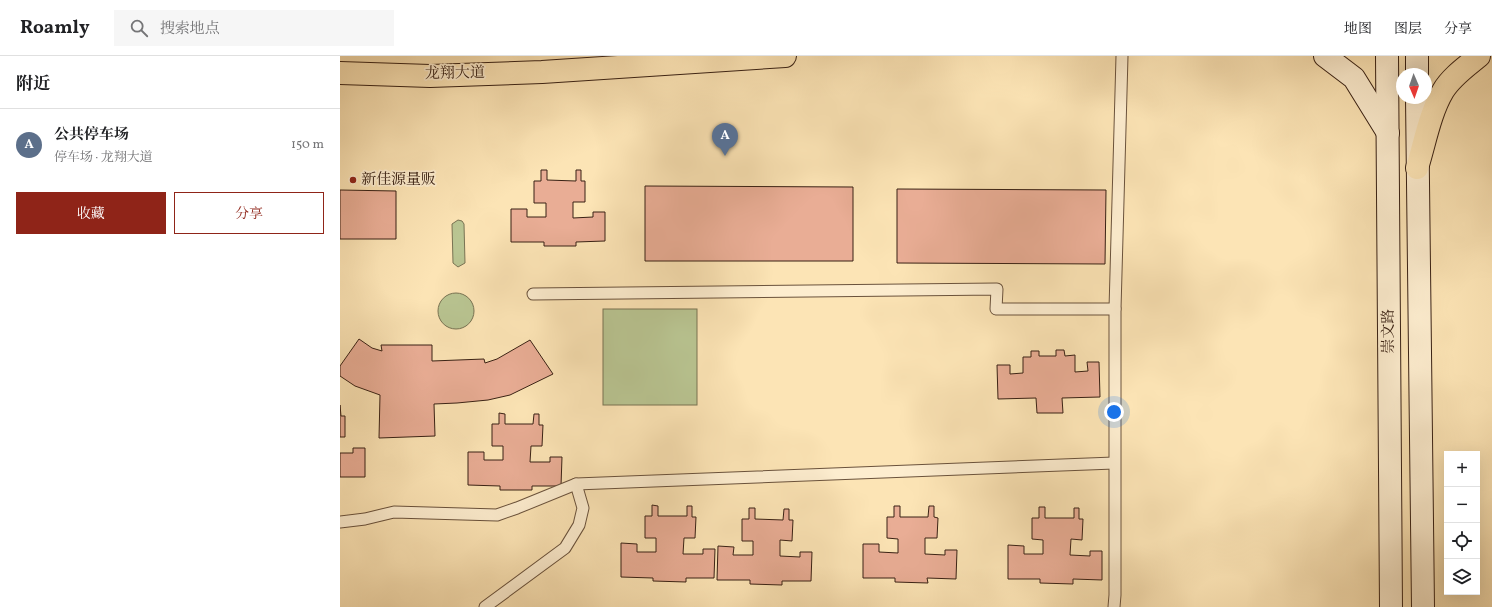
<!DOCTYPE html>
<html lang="zh">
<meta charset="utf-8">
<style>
:root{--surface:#fff;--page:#f6f6f6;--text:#202124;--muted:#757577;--line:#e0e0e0;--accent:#8f2418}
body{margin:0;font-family:Vollkorn,"Noto Serif SC",serif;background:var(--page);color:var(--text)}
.controls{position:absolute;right:12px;bottom:12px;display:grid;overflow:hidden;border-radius:0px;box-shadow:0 4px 16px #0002}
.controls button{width:36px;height:36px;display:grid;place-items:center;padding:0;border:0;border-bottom:1px solid var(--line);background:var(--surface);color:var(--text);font:20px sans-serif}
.compass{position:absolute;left:1056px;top:12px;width:36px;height:36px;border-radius:50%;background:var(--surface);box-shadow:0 4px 16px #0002;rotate:178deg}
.you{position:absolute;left:774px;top:356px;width:14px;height:14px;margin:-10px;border:3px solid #fff;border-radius:50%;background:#1a73e8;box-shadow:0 0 0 6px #1a73e833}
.badge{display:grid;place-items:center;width:26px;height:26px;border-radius:50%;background:var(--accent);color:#fff;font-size:13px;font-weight:700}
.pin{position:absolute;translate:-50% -33px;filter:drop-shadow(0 1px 2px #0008)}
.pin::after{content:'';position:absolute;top:21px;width:14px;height:12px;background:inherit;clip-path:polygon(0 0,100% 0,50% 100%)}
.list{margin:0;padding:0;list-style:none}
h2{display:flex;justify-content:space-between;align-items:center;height:52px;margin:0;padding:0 16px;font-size:17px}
h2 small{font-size:13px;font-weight:400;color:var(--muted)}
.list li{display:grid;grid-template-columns:26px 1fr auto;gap:12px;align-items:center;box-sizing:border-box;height:72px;padding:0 16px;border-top:1px solid var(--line)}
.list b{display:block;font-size:15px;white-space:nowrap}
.list p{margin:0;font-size:13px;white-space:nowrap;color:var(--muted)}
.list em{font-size:13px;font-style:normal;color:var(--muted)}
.actions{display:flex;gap:8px;padding:12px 16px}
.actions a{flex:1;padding:9px 0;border:1px solid var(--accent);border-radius:0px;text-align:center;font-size:14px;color:var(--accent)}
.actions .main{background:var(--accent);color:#fff}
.icon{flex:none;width:22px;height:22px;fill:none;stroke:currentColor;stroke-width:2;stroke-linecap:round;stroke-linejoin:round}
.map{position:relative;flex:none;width:1152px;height:551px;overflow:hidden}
header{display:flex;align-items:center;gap:24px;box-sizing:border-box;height:56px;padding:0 20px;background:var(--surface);border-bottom:1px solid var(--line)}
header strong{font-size:19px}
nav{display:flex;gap:22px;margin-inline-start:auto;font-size:14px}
.search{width:280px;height:36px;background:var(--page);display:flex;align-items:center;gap:10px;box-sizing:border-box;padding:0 14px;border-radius:0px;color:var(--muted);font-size:15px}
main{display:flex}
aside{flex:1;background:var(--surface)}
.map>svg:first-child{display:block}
.green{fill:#b9c592;stroke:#797353}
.building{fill:#e9ad95;stroke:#392114}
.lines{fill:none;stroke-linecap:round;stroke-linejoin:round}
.service-casing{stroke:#6a523c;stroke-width:13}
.secondary-casing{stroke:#392114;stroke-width:24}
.primary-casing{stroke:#392114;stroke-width:24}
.service{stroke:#fdedcf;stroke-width:11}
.secondary{stroke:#fdedcf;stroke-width:22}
.primary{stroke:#fce4b5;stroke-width:22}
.poi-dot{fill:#8f2418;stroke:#fdedcf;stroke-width:1.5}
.labels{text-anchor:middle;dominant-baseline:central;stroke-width:3.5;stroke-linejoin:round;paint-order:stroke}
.street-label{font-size:15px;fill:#392114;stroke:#fdedcf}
.poi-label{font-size:15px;fill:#392114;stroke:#fdedcf;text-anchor:start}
</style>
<header>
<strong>Roamly</strong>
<div class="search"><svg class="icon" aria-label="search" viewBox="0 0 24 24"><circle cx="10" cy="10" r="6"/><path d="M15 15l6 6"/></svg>搜索地点</div>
<nav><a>地图</a><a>图层</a><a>分享</a></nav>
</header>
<main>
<aside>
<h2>附近<small></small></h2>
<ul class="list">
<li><span class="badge" style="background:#5c6f8a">A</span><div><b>公共停车场</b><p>停车场 · 龙翔大道</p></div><em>150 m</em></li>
</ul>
<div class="actions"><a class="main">收藏</a><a>分享</a></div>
</aside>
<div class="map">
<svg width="1152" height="551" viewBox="0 0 1152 551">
<rect width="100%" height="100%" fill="#fce4b5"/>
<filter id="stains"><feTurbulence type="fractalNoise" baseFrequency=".005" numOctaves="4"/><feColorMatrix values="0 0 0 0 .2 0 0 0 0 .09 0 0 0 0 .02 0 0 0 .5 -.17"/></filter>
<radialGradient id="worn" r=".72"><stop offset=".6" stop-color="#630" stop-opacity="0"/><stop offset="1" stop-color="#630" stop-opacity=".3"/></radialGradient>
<g class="green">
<polygon points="118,164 122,165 124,168 125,207 118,211 113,207 112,168"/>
<circle cx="116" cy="255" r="18"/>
<rect x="263" y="253" width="94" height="96"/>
</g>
<g class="building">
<polygon points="201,114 207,114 207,124 236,125 236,114 241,114 241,125 245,125 245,146 233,146 233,162 253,161 253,156 265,156 265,185 236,186 236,190 204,190 204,186 171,186 171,153 187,153 187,161 206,161 206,147 194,147 194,125 201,125"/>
<polygon points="305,130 513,131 513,205 305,205"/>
<polygon points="557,133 766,134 765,208 557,207"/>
<polygon points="0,134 56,135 56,183 0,183"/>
<polygon points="19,283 32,292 42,295 41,289 92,289 92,305 144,303 145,307 157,303 190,284 213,318 170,339 148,344 117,347 94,348 95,380 39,382 40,339 15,330 0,320 0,310"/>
<polygon points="716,294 724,294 725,300 735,299 735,316 748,315 747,306 759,306 760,341 722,342 723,357 697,357 696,342 658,343 657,309 670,309 670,318 683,317 683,301 691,301 691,295 699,295 699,300 716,300"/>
<polygon points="0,349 1,360 5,360 5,381 0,381"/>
<polygon points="159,357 165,358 165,368 193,368 194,358 199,358 199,369 203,369 202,390 191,390 190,406 210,406 210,401 222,401 221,430 192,430 192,434 160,434 160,430 128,429 128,396 144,396 144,404 163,404 163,390 152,390 152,368 159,368"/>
<polygon points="13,392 25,392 25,421 0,421 0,397 13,397"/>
<polygon points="312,449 318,450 318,460 347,460 347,450 352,450 352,461 356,461 355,482 344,482 343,498 363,498 363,493 375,493 374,522 346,522 346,526 313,525 313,522 281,521 281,487 297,488 297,496 316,496 316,482 305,482 305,460 312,460"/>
<polygon points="554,450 560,450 560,461 588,461 589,450 594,450 594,461 598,462 597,482 585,482 585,498 605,499 605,494 617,494 616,523 587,522 588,527 555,526 555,522 523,522 523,488 539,488 539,496 558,497 558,483 547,482 547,461 554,461"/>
<polygon points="699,451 705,451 705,462 734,462 734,452 739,452 739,463 743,463 742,484 731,483 730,499 750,500 750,495 762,495 762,524 733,523 733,528 700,527 700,523 668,523 668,489 684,490 684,498 703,498 703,484 692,483 692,462 699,462"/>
<polygon points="409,452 415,452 415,463 443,464 444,453 449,453 449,464 453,464 452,485 440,484 440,500 460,501 460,496 472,496 471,525 442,525 442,529 410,528 410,524 377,524 378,490 394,491 393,499 413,499 413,485 402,485 402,463 409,463"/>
</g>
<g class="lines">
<g class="service-casing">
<g id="service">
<polyline points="193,238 657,233 656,253 775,253"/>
<polyline points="0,466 25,463 54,456 157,459 177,452 236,428 774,407"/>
<polyline points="145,551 225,492 239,469 243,452 236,428"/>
<polyline points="774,551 775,539 775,253 782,0"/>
</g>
</g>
<g class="secondary-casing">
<g id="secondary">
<polyline points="985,0 1014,22 1048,77"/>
<polyline points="1047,0 1051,551"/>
<polyline points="1077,18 1077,0"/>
<polyline points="1077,42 1083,551"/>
</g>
</g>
<g class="primary-casing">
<g id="primary">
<polyline points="0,17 90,20 202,16 445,0"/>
<path d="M1077,112C1085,86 1090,57 1103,35C1111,21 1127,10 1139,0"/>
</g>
</g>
<use href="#service" class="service"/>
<use href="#secondary" class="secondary"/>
<use href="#primary" class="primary"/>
</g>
<circle class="poi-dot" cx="13" cy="124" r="4"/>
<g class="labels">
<g class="street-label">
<text transform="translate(115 18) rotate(-1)">龙翔大道</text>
<text transform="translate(1049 275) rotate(-90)">崇文路</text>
</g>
<g class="poi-label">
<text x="21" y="124">新佳源量贩</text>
</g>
</g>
<rect width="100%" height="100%" filter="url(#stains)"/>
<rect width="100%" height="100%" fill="url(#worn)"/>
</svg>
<div class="controls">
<button>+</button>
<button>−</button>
<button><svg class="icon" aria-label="locate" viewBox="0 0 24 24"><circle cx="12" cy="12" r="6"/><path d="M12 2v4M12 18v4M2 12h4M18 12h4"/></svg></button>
<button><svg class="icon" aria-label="layers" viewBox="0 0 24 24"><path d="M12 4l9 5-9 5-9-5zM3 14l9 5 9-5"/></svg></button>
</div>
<svg class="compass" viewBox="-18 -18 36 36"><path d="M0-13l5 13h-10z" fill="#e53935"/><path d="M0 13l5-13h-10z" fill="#757577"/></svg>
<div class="you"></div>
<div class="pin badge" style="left:385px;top:100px;background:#5c6f8a">A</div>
</div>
</main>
